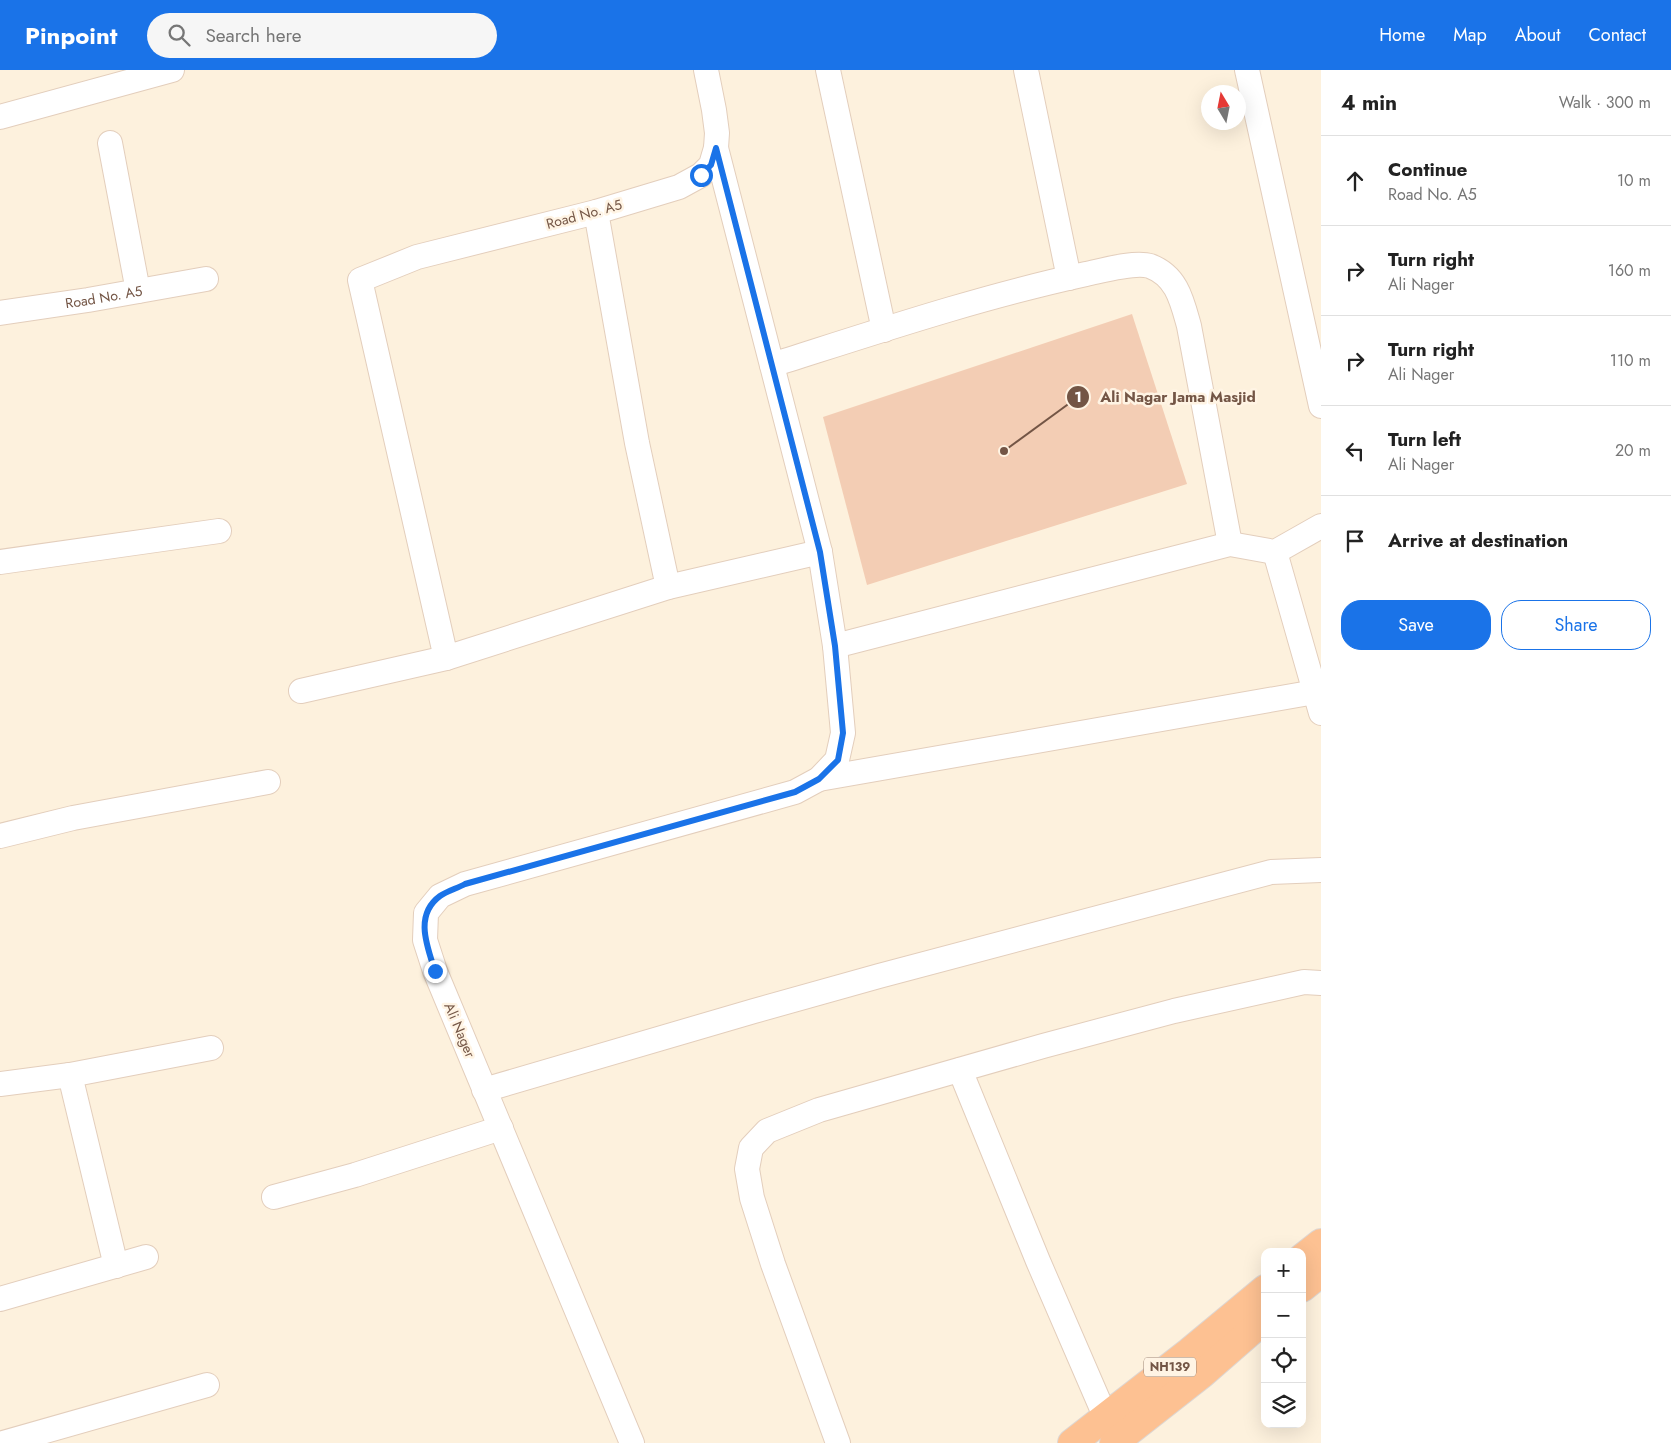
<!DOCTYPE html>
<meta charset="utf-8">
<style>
:root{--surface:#fff;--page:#f6f6f6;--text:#222;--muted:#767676;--line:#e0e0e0;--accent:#1a73e8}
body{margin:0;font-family:Jost,sans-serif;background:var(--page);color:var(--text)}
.controls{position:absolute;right:15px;bottom:15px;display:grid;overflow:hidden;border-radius:10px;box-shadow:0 5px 20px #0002}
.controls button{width:45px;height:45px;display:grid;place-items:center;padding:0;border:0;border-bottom:1px solid var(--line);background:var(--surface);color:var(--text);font:25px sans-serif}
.compass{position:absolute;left:1201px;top:15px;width:45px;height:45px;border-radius:50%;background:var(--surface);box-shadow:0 5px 20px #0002;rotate:350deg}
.stop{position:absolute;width:15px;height:15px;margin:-11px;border:4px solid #1a73e8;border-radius:50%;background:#fff}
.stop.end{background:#1a73e8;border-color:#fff;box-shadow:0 1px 5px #0008}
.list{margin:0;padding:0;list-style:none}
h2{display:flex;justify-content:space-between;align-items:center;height:65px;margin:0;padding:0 20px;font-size:21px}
h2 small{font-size:16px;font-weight:400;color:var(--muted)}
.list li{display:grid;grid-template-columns:32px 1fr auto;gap:15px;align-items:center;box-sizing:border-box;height:90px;padding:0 20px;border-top:1px solid var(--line)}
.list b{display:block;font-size:19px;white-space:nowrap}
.list p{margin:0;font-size:16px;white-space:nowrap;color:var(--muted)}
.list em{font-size:16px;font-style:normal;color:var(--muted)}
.actions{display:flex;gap:10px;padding:15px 20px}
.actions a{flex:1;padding:11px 0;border:1px solid var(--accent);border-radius:20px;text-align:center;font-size:18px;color:var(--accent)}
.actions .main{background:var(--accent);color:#fff}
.icon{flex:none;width:28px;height:28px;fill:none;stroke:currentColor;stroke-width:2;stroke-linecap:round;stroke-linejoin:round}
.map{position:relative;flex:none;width:1321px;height:1373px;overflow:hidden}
header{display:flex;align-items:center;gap:30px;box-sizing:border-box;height:70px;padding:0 25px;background:var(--accent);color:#fff}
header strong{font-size:24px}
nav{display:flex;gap:28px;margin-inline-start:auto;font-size:18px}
.search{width:350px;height:45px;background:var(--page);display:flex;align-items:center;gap:12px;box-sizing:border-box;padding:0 18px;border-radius:28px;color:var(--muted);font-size:19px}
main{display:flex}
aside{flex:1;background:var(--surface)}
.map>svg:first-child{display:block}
.building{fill:#f3cdb4}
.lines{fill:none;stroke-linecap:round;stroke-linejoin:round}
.minor-casing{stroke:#e3cebc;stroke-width:26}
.trunk-casing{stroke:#ddd6d2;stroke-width:30}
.minor{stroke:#fff;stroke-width:24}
.trunk{stroke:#fdc192;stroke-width:28}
.route{stroke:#1a73e8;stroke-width:6}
.labels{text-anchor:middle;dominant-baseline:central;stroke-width:5;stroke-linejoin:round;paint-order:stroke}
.shield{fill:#fff4e4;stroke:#9d8575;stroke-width:1}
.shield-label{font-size:12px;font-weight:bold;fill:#735545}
.street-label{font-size:14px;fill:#735545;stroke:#fff4e4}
.leader{fill:none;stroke:#735545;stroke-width:2}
.callout-dot{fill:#735545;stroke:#fff4e4;stroke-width:2}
.mark-label{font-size:15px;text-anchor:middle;font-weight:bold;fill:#fff}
.callout-label{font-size:15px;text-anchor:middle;font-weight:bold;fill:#735545;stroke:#fff4e4;stroke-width:5;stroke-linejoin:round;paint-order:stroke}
</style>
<header>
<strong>Pinpoint</strong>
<div class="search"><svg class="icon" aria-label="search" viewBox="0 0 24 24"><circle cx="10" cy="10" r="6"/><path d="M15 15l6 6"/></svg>Search here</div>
<nav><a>Home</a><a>Map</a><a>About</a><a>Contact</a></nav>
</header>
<main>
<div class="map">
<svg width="1321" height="1373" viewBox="0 0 1321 1373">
<rect width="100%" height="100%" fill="#fdf1dd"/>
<polygon class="building" points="1132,244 1187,414 867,515 823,347"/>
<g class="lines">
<g class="minor-casing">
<g id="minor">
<polyline points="706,0 714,40 717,63 716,78 711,95 701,105 679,117 596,142 417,187 360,210 446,588 668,517 820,482"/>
<polyline points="828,0 884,260"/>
<polyline points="1026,0 1069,208"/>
<polyline points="1247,0 1321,336"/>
<polyline points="0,47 172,0"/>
<polyline points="110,73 138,221"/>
<polyline points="596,142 637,373 668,517"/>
<path id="s1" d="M0,243L88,230L206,209"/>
<path d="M772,295C876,262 980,227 1086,204C1101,201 1135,191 1150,196C1177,206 1182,231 1189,256L1230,474"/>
<polyline points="1275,482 1321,643"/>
<polyline points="0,492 219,461"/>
<polyline points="835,576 1230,474 1275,482 1321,456"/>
<polyline points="301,621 446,588"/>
<polyline points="819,709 1315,622"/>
<polyline points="0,766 73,748 268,712"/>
<polyline points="960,1000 1038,1191 1112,1362"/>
<polyline points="70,1005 116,1196"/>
<polyline points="0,1014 70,1005 211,978"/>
<polyline points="484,1020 754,941 879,906 1271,802 1321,800"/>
<polyline points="274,1127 355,1105 501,1058"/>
<polyline points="0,1229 146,1187"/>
<polyline points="3,1373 207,1315"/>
<polyline points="632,1373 435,901 425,870 426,843 440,826 465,814 795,722 819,709 837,690 843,663 835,576 820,482 716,78"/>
<polyline points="838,1373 773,1194 752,1128 747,1099 751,1078 767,1061 819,1040 1043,976 1174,941 1304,912 1321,913"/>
</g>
</g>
<g class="trunk-casing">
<g id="trunk">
<polyline points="1302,1188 1321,1173"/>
<polyline points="1302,1218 1321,1203"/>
<polyline points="1072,1373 1189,1282 1265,1219"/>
<polyline points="1114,1373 1202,1304 1265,1249"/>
</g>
</g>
<use href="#minor" class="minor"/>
<use href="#trunk" class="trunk"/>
</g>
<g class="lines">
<path class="route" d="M435,901C427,876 414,845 440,826C447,821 458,818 465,814L795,722L819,709L838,690L843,663L835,576L820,482L716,78L711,95L701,105"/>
</g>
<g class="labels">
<rect class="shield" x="1144" y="1287.5" width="52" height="19" rx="4"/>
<g class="shield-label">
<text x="1170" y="1297">NH139</text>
</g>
<g class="street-label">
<text transform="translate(584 144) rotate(-15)">Road No. A5</text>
<text stroke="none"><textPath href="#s1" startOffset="105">Road No. A5</textPath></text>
<text transform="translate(460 960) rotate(67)">Ali Nager</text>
</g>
</g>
<path class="leader" d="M1004 381L1078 327"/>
<g class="callout-dot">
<circle cx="1004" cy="381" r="5"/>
<circle cx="1078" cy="327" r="12"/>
</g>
<g class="mark-label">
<text x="1078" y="332">1</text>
</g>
<g class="callout-label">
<text x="1178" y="332">Ali Nagar Jama Masjid</text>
</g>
</svg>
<div class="controls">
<button>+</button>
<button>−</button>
<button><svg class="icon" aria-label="locate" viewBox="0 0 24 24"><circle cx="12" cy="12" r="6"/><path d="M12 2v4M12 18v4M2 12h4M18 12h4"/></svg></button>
<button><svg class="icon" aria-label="layers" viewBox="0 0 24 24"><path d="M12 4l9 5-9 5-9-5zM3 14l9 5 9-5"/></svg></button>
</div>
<svg class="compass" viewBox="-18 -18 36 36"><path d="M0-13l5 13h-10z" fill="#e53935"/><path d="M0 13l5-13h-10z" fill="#767676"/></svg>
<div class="stop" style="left:701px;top:105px"></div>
<div class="stop end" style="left:435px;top:901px"></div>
</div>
<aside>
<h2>4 min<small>Walk · 300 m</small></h2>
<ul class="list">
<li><svg class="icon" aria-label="ahead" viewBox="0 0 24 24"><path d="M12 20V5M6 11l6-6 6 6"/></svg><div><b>Continue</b><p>Road No. A5</p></div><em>10 m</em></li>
<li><svg class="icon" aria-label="right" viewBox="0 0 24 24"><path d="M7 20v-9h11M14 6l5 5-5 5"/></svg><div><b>Turn right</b><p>Ali Nager</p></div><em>160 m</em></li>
<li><svg class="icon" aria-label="right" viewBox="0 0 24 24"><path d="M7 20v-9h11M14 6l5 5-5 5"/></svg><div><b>Turn right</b><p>Ali Nager</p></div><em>110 m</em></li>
<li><svg class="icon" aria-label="left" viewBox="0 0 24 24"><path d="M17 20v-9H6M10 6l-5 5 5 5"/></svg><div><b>Turn left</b><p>Ali Nager</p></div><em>20 m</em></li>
<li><svg class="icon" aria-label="arrive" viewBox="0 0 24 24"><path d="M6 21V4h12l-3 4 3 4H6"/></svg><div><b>Arrive at destination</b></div></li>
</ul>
<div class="actions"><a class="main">Save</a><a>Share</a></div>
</aside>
</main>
